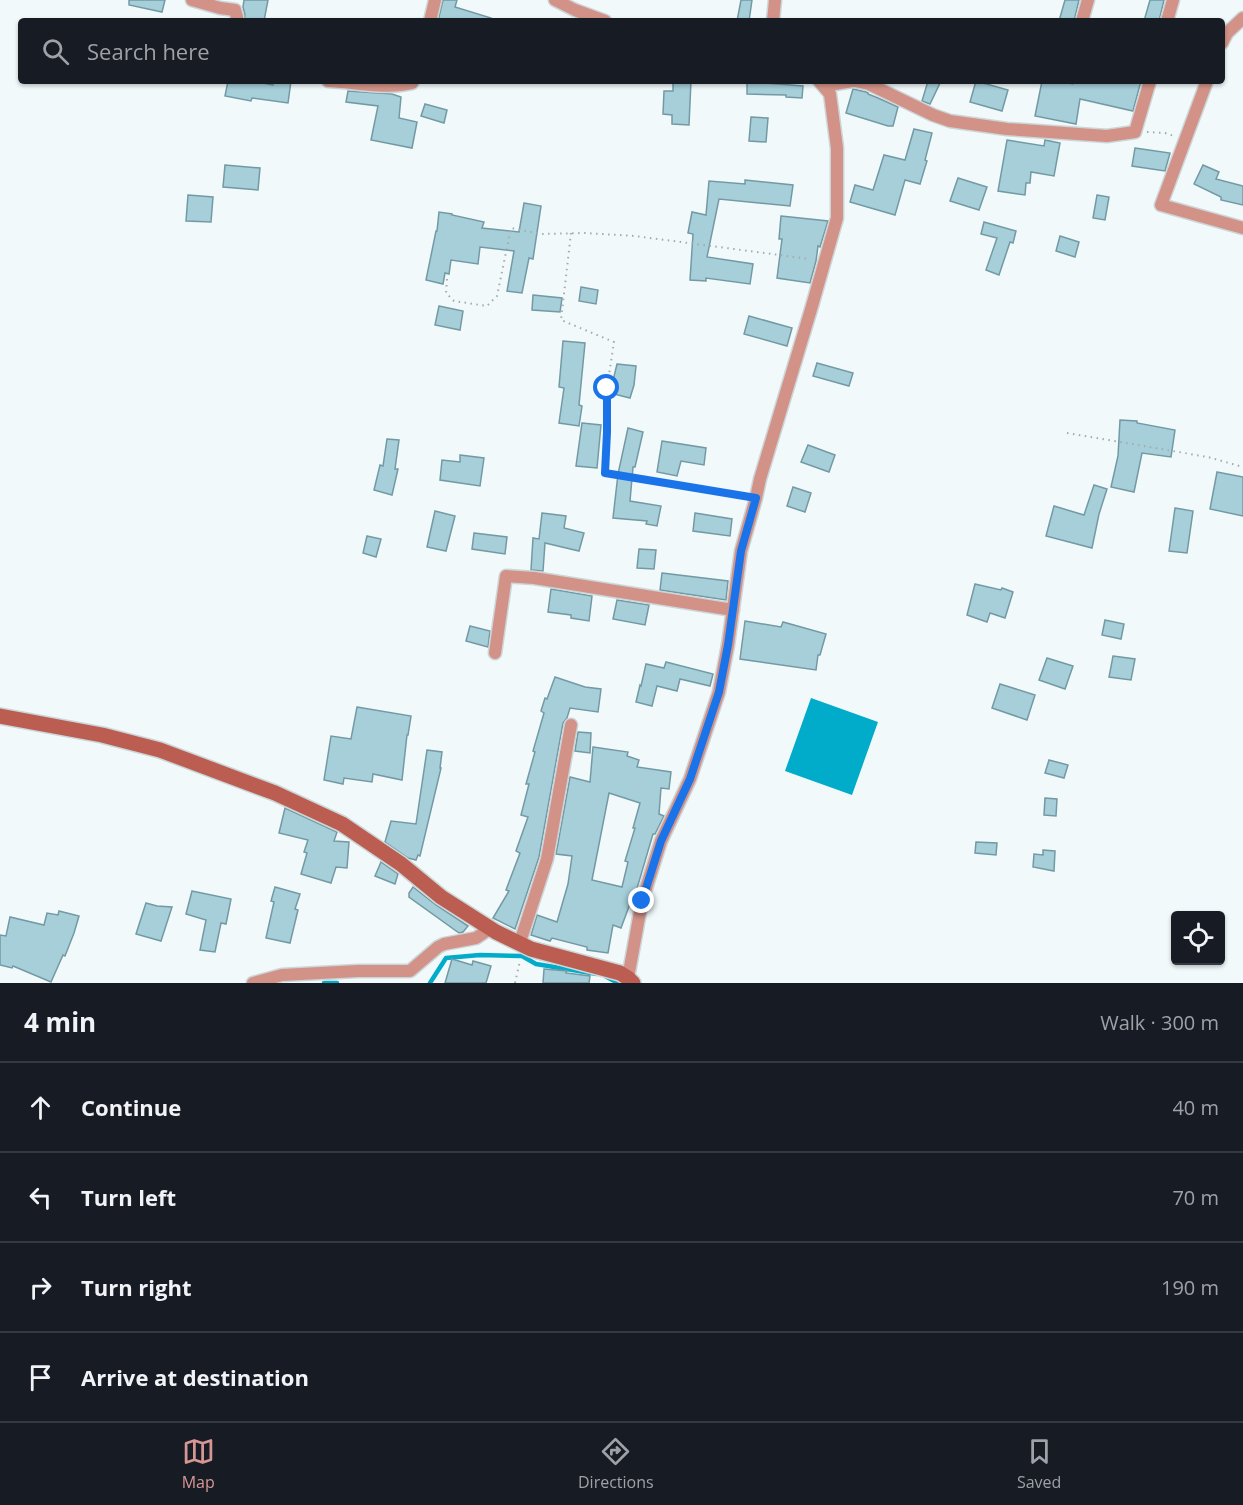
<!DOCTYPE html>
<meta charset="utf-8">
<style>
:root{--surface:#171b24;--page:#242831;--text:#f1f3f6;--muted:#9ea1a6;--line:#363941;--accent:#d69794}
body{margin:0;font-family:"Open Sans",sans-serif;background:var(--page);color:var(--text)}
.controls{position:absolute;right:18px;bottom:18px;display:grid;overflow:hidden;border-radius:6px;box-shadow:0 2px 4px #0004}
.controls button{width:54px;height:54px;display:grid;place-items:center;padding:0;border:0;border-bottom:2px solid var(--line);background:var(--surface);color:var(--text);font:30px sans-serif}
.stop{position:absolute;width:18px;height:18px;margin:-14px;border:4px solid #1a73e8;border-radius:50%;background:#fff}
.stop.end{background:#1a73e8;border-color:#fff;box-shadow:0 2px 6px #0008}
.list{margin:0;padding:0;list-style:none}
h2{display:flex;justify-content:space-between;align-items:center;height:78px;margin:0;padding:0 24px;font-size:26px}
h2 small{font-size:20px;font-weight:400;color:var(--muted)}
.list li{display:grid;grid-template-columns:39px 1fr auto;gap:18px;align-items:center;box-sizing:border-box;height:90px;padding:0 24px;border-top:2px solid var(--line)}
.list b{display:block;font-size:22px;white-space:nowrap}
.list em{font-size:20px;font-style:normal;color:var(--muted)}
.icon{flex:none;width:33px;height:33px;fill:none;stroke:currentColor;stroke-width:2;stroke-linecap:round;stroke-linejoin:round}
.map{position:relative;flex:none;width:1243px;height:983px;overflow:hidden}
.search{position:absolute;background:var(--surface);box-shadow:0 2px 4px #0004;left:18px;right:18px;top:18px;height:66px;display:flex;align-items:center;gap:15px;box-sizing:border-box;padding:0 21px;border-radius:6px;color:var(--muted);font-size:22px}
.sheet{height:438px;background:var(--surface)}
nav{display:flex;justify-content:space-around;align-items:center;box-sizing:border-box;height:84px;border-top:2px solid var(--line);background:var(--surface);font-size:16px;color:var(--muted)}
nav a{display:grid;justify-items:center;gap:3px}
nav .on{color:var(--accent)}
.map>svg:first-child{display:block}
.water{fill:#00acca}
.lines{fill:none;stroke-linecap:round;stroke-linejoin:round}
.stream{stroke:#00acca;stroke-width:4.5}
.building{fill:#a6cfda;stroke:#739aa4;stroke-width:1.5;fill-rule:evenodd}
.street-casing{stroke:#ccd6d8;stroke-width:15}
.secondary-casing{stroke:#ccd6d8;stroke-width:18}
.path{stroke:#a1acaf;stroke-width:2;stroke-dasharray:1.5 4.5;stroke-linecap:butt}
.street{stroke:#d39287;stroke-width:12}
.secondary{stroke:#bb5e51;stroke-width:15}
.route{stroke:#1a73e8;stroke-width:8}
</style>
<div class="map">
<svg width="1243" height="983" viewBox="0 0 1243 983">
<rect width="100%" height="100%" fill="#f1f9fb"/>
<polygon class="water" points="811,698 878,722 852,795 785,771"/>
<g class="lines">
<g class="stream">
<polyline points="605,976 618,983"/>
<polyline points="324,983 337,983"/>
<polyline points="430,983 446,958 480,955 522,956 536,964 597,974"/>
</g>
</g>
<g class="building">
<polygon points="129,0 165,0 162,12 129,5"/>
<polygon points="244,0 268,0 264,21 244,21 245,15 243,7"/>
<polygon points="443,0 457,0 455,7 491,18 491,21 438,21"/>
<polygon points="741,0 752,0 749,21 737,21"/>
<polygon points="1065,0 1079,0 1074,21 1059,21"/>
<polygon points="1150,0 1164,0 1159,21 1144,21"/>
<polygon points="228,81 253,81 273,85 273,81 291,81 288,103 252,98 251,101 225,96"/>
<polygon points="673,81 691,81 689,125 672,124 672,115 663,114 664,91 673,91"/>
<polygon points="747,81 766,81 766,83 803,86 802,98 786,97 786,95 747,94"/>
<polygon points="928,81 941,81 930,104 922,101"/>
<polygon points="976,81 1008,90 1002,111 970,102"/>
<polygon points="1042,81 1057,81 1073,84 1074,81 1141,81 1133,111 1080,99 1076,124 1035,116"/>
<polygon points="853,89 866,92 868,93 868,94 878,98 898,107 893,126 888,126 846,113"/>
<polygon points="348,91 392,94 401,97 399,118 417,122 412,148 371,140 378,106 346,102"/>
<polygon points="425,104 447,110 444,123 421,116"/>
<polygon points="751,117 768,118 766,142 749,141"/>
<polygon points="914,129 932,133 925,160 927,161 920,184 905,180 895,215 850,202 855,185 873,190 884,155 905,160"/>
<polygon points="1007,140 1044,146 1045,140 1060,143 1054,176 1031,172 1030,183 1026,183 1025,195 998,191"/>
<polygon points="1135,148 1170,153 1165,171 1132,166"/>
<polygon points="225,165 260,168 258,190 223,187"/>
<polygon points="1203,165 1219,172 1216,179 1243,186 1243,205 1221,200 1221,197 1194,184"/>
<polygon points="958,178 987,187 979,210 950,201"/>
<polygon points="745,180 793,185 790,206 719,199 707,257 753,264 750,284 706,278 706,281 690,280 693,234 688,233 692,212 706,215 709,181 745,184"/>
<polygon points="188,195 213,197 211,222 186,221"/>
<polygon points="1097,195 1109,197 1105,220 1093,218"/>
<polygon points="524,203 541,206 533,259 529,258 522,293 507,291 514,251 480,247 478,264 451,260 449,274 445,273 443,284 426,280 436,231 437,231 439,212 452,214 452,215 484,222 482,228 519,232"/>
<polygon points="781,216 828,221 820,247 818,246 816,261 810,283 777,278 782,239 779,239"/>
<polygon points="984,222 1016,231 1013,243 1010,242 999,275 986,270 997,238 981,234"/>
<polygon points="1060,236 1079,242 1075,257 1056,251"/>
<polygon points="581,287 598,290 596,304 579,301"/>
<polygon points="533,295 562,298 560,312 532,310"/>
<polygon points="439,306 463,311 460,330 435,325"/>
<polygon points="749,316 792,328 787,346 744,334"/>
<polygon points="563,341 585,343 579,405 582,406 579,426 559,423 564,388 559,387"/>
<polygon points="817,363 853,373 849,386 813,376"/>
<polygon points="617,364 636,366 634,385 630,398 610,393"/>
<polygon points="1120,420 1137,421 1137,423 1175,430 1171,457 1142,453 1134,492 1111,487 1118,456"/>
<polygon points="582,423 601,425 597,468 576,466"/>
<polygon points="628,428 643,432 635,467 633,467 630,501 661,506 657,526 646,524 647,521 613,518 618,474"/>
<polygon points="387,439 399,440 395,469 398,469 392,495 374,490 380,465 383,466"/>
<polygon points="662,441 706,448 704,465 681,461 677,476 657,472"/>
<polygon points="808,445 835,455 829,472 801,462"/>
<polygon points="460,455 484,458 480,486 440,480 442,460 460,462"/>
<polygon points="1217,472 1243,477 1243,516 1210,509"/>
<polygon points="1094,485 1107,489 1099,514 1092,548 1046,536 1054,506 1084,515"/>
<polygon points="793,487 811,493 805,512 787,506"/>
<polygon points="1175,508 1193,511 1187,553 1169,551"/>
<polygon points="435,511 455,516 446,551 427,547"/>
<polygon points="542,513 566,516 564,528 584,533 579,551 545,543 543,571 531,570 533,538 539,539"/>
<polygon points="695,513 732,519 730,536 693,531"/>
<polygon points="474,533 507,537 505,554 472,549"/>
<polygon points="367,536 381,539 376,557 363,553"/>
<polygon points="639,549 656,550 654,569 637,568"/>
<polygon points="662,573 728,581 726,600 660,590"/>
<polygon points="975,584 1001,590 1002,588 1013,592 1005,618 990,613 987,622 967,615"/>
<polygon points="551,589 592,596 589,621 571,618 571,615 548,612"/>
<polygon points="617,600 649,605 645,625 613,619"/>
<polygon points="1105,620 1124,624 1121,639 1102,635"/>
<polygon points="745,621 781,627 783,622 826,634 820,655 818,655 816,670 740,659"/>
<polygon points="470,626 490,631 488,647 466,641"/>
<polygon points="1113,656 1135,659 1131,680 1109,677"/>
<polygon points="1047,658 1073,666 1065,689 1039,680"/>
<polygon points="666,662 713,674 710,686 680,679 677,691 657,686 652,706 636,702 640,685 641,686 646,664 664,668"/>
<polygon points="555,677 585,687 601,689 598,712 570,708 567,718 563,723 539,857 515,929 493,918 509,891 506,890 520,853 516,851 528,817 521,815 529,784 526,784 535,752 533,751 544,713 541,711 545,698 547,699"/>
<polygon points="1000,684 1035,695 1027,720 992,708"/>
<polygon points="357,707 411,716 408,735 407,735 402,780 373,774 372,782 344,778 343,784 324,780 331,736 351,739"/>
<polygon points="578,732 591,733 590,753 575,751"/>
<path d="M593,747L628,752L627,756L639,760L637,767L671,772L669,789L661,788L659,814L664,816L655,834H653L633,902L631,901L621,928L613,925L608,953L587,950V947L552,938L550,941L531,935L537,915L557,922L568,884L572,856L556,854L570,777L590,782ZM609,793L640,803L633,828H635L625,861L628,862L622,887L592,880Z"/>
<polygon points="427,750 442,752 440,768 441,768 420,856 418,855 416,860 408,858 385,842 391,821 416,824"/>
<polygon points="1049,760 1068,765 1064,778 1045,773"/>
<polygon points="1045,798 1057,799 1056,816 1044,815"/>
<polygon points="285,808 337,832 334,841 349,842 347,868 336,867 331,883 301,874 307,853 304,852 308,840 279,833"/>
<polygon points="976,842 997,843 996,855 975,853"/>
<polygon points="1043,850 1055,851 1054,871 1033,867 1034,854 1043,855"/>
<polygon points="381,862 398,874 395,884 375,876"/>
<polygon points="275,887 300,894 295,909 298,910 290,943 266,938 274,902 271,901"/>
<polygon points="413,887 436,905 468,926 463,932 459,933 409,897 409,893"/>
<polygon points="192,891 231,899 226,924 221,923 215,952 200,950 206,920 186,914"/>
<polygon points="146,903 157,906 172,907 161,941 136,934"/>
<polygon points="59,911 79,916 74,933 65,956 63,955 51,982 13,966 12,968 0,965 0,935 6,936 10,917 44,925 47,913 58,915"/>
<polygon points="452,959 472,965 473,961 491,966 486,983 445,983"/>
<polygon points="544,969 567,971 566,973 590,976 589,983 543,983"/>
</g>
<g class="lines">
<g class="street-casing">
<g id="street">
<polyline points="192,0 220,8 235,10 237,17 236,21"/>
<polyline points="555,0 575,10 605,21"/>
<polyline points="430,21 435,0"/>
<polyline points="773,21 775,0"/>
<polyline points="1082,21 1088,0"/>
<polyline points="1167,21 1173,0"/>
<polyline points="1222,43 1227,33 1243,18"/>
<path d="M328,81C354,82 386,90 412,83L413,81"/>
<polyline points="855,81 869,84 933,115 950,121 1007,129 1107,136 1135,132 1150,81"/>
<polyline points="1207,81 1161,205 1243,228"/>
<polyline points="824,86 852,81"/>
<polyline points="495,653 506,576 534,578 733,610"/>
<polyline points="520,942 547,859 571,725"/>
<polyline points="628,978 642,901 661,841 690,779 719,692 728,645 741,551 756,498 760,479 812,306 837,218 837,148 830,94 819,81"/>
<polyline points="253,983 282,975 358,971 410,971 438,947 444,944 476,938 491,928"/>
</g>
</g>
<g class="secondary-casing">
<polyline id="secondary" points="0,716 102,735 160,750 275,793 342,824 401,864 441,897 496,932 531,949 620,973 628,978 633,983"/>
</g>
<g class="path">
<polyline points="1147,132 1165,133 1174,136"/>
<polyline points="571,233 561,320 614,342 607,388 607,432 605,473 744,496"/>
<polyline points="447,279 446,293 454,301 487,306 497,296 511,228 541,234 585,233 635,236 810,259"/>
<polyline points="1067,433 1208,457 1243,467"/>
<polyline points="515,983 520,961"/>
</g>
<use href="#street" class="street"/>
<use href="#secondary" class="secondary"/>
</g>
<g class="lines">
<polyline class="route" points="607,388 607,432 605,473 756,498 741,551 728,645 719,692 690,779 661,841 642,901"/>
</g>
</svg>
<div class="controls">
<button><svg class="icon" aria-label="locate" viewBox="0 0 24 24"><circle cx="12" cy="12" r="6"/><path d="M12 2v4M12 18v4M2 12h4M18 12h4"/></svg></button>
</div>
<div class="stop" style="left:607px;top:388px"></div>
<div class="stop end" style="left:642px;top:901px"></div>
<div class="search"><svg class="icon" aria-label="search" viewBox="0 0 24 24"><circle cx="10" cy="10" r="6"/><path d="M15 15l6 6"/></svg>Search here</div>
</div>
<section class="sheet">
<h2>4 min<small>Walk · 300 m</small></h2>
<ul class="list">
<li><svg class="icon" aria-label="ahead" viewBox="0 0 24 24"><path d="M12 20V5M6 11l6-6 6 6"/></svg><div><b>Continue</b></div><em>40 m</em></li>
<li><svg class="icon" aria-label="left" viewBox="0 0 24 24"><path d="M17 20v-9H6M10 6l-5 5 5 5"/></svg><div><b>Turn left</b></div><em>70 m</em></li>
<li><svg class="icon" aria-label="right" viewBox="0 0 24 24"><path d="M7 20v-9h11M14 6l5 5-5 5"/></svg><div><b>Turn right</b></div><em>190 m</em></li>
<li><svg class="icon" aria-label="arrive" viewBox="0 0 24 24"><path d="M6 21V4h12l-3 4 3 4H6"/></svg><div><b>Arrive at destination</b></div></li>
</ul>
</section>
<nav>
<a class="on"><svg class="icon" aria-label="map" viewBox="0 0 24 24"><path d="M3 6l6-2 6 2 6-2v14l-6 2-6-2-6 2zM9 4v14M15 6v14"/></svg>Map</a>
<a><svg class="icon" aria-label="directions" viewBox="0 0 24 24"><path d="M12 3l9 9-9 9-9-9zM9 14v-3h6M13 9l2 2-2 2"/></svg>Directions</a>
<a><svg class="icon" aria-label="saved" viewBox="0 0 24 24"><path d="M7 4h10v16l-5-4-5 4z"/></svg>Saved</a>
</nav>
